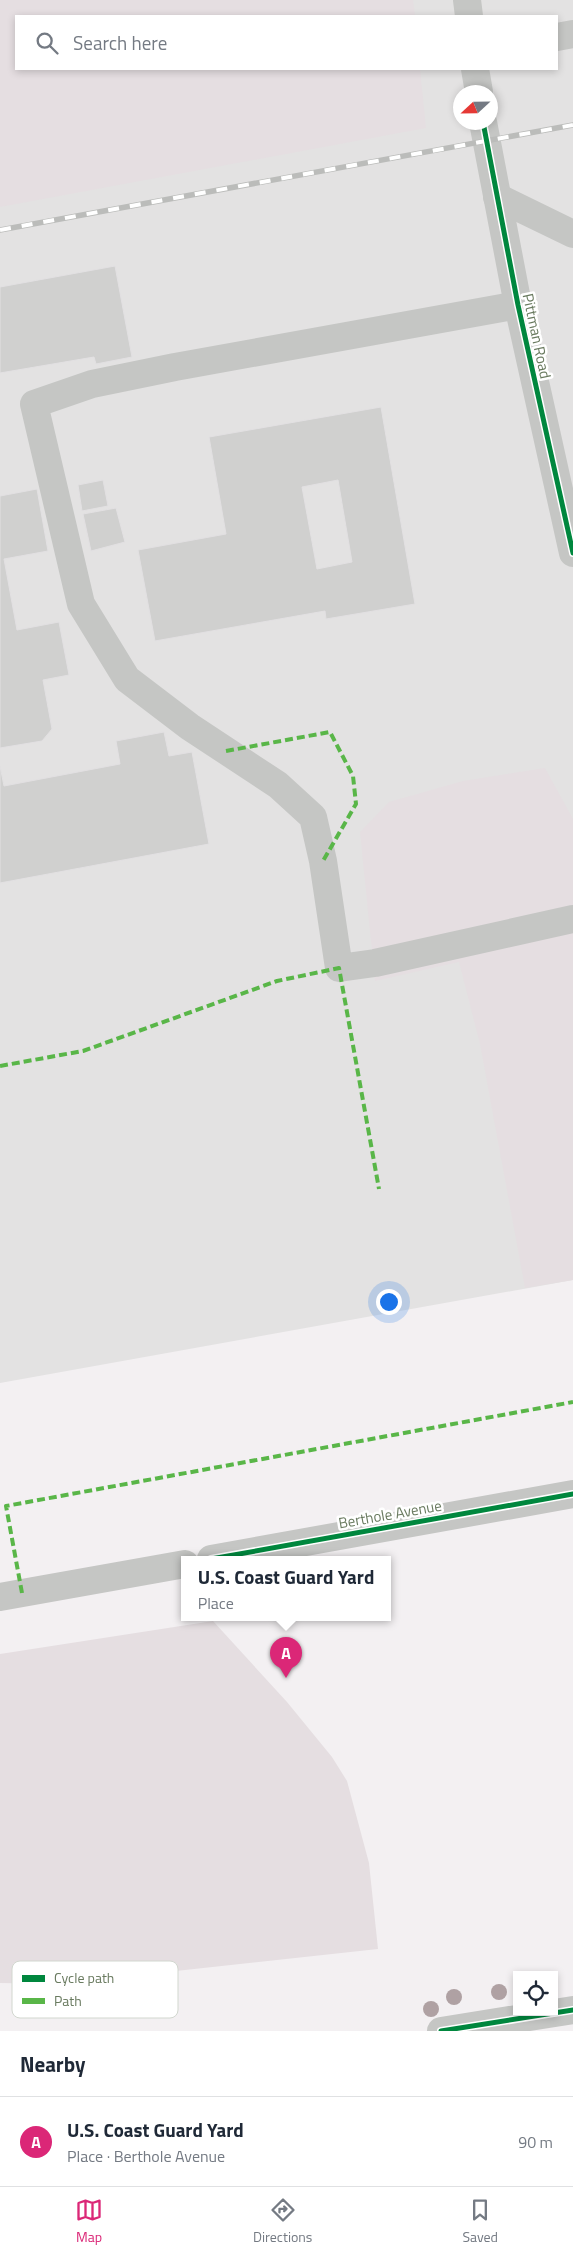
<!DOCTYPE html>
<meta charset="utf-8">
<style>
:root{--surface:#fff;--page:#f6f6f7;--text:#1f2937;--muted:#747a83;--line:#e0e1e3;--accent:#db2777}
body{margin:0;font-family:"Titillium Web",sans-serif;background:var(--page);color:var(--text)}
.controls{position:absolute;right:15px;bottom:15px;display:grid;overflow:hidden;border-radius:0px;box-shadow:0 2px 8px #0003}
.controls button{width:45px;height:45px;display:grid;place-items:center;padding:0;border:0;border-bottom:1px solid var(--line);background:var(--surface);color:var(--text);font:25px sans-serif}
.compass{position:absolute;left:453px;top:85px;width:45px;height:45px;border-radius:50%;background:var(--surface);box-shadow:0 2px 8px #0003;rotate:248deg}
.you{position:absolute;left:388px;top:1301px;width:18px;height:18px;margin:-12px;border:4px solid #fff;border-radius:50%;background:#1a73e8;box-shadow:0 0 0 8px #1a73e833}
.badge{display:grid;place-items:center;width:32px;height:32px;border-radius:50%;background:var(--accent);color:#fff;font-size:16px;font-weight:700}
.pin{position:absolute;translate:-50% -41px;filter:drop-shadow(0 1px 2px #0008)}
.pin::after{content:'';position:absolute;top:26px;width:18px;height:15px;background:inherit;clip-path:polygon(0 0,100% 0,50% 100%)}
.popup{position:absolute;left:181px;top:1556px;width:210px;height:65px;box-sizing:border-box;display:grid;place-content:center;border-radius:0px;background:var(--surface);filter:drop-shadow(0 1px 4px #0005);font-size:16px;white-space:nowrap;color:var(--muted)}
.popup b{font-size:19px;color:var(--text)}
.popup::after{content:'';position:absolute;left:50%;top:100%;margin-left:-10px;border:10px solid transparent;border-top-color:var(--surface)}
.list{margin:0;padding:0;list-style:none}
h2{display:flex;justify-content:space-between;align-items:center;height:65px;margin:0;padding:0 20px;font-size:21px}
h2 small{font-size:16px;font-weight:400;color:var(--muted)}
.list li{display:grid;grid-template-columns:32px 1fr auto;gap:15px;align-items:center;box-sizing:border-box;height:90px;padding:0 20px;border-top:1px solid var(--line)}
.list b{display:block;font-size:19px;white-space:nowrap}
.list p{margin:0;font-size:16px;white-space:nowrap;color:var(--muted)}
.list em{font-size:16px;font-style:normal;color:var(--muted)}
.icon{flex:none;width:28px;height:28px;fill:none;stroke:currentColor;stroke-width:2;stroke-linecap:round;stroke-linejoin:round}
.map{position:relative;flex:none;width:573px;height:2031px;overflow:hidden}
.search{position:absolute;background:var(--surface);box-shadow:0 2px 8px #0003;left:15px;right:15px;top:15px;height:55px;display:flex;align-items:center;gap:12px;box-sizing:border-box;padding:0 18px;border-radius:0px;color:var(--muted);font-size:19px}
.sheet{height:155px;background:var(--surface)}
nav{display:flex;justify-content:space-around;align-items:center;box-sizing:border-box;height:70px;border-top:1px solid var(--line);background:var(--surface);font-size:14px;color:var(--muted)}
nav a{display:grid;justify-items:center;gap:2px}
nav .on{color:var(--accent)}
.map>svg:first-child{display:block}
.built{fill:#e3e2e2;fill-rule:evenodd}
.green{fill:#e5dee1}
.building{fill:#d0d0cf;stroke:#e2e0e2;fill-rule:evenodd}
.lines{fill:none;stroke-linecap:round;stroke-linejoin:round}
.minor{stroke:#c5c6c4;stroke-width:28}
.rail-casing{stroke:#bbbcba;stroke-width:5.5}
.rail{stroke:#fff;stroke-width:4;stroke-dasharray:11;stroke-linecap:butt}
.quiet{stroke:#59b648;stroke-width:4;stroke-dasharray:8 4;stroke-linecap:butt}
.cycleway-casing{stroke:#fff;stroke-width:8}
.cycleway{stroke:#00873e;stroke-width:5}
.tree{fill:#afa1a3}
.labels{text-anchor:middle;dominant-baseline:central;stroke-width:5;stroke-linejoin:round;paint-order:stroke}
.street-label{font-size:15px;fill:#697a5f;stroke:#fff}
.key{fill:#fff;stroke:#d2d7cf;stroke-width:1}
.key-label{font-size:14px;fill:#697a5f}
</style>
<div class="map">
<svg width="573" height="2031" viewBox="0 0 573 2031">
<rect width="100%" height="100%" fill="#f3f0f2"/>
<path class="built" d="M0,0H573V1280L0,1383ZM16,16H557V69H16ZM460,92H490V122H460Z"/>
<g class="green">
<polygon points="0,0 413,0 415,16 16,16 16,69 420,69 426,128 0,207"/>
<polygon points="545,768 573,819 573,1280 525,1288 480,1044 459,962 375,981 360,832 389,802 463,781"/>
<polygon points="213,1621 287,1702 332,1757 347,1781 369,1863 378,1949 57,1984 0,1983 0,1654"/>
</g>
<g class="building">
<polygon points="115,266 132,357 96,364 94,357 0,373 0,287"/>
<path d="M381,407L415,604L326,619L325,611L155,641L138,550L226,534L209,437ZM338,480L352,562L317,569L302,487Z"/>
<polygon points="103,480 108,506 82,511 78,485"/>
<polygon points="37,489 48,551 4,559 17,630 59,622 69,675 43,680 52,729 42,741 0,748 0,496"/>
<polygon points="116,508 125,542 91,551 83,514"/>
<polygon points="164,732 169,756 192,752 209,844 0,883 0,766 4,786 120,764 116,741"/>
<rect x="29" y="1978" width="28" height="6"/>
<polygon points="33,1998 45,2004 40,2014 28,2007"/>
</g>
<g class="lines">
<g class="minor">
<polyline points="467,0 469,16"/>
<polyline points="557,37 573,34"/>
<polyline points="475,69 479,92"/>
<polyline points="483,122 518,305 573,553"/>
<polyline points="497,197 573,234"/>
<polyline points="518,305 175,367 92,384 34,404 81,604 127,679 190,727 278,785 313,817 323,861 339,968 375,963 573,919"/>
<polyline points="211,1559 573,1494"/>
<polyline points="0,1597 185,1564"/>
<polyline points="441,2031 573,2010"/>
</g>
<g class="rail-casing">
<polyline id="rail" points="0,230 573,125"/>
</g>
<use href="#rail" class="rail"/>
<g class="quiet">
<polyline points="226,751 330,732 353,776 356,804 323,861"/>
<polyline points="0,1066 83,1051 277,981 339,968 379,1189"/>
<polyline points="22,1593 6,1506 573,1402"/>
</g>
<g class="cycleway-casing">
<g id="cycleway">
<polyline points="483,122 518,305 573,553"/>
<polyline points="211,1559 573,1494"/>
<polyline points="441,2031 573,2010"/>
</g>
</g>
<use href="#cycleway" class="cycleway"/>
</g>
<g class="tree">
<circle cx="499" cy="1992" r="8"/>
<circle cx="454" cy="1997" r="8"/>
<circle cx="431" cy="2009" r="8"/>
</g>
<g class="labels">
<g class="street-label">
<text transform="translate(537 336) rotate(78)">Pittman Road</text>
<text transform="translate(390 1514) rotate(-10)">Berthole Avenue</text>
</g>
</g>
<rect x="12" y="1961" width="166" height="57" rx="8" class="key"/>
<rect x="22" y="1975" width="23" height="7" fill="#00873e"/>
<rect x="22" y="1998" width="23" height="6" fill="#59b648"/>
<g class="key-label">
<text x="54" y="1983">Cycle path</text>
<text x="54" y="2006">Path</text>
</g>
</svg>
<div class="controls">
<button><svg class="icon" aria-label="locate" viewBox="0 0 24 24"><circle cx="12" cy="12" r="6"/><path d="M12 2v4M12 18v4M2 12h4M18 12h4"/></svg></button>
</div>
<svg class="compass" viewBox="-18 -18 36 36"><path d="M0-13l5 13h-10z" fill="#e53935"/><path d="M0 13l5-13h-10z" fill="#747a83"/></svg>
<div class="you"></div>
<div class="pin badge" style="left:286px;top:1678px">A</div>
<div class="popup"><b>U.S. Coast Guard Yard</b>Place</div>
<div class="search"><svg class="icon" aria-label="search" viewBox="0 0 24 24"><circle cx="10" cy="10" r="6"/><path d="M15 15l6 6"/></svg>Search here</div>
</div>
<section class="sheet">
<h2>Nearby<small></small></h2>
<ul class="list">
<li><span class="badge">A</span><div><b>U.S. Coast Guard Yard</b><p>Place · Berthole Avenue</p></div><em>90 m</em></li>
</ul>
</section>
<nav>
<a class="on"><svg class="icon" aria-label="map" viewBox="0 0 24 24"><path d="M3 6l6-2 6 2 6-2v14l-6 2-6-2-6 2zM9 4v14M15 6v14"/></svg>Map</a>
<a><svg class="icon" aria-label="directions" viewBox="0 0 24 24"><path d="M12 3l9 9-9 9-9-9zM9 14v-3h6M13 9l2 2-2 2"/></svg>Directions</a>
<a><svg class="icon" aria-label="saved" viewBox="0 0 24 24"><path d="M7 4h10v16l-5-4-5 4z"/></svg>Saved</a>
</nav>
